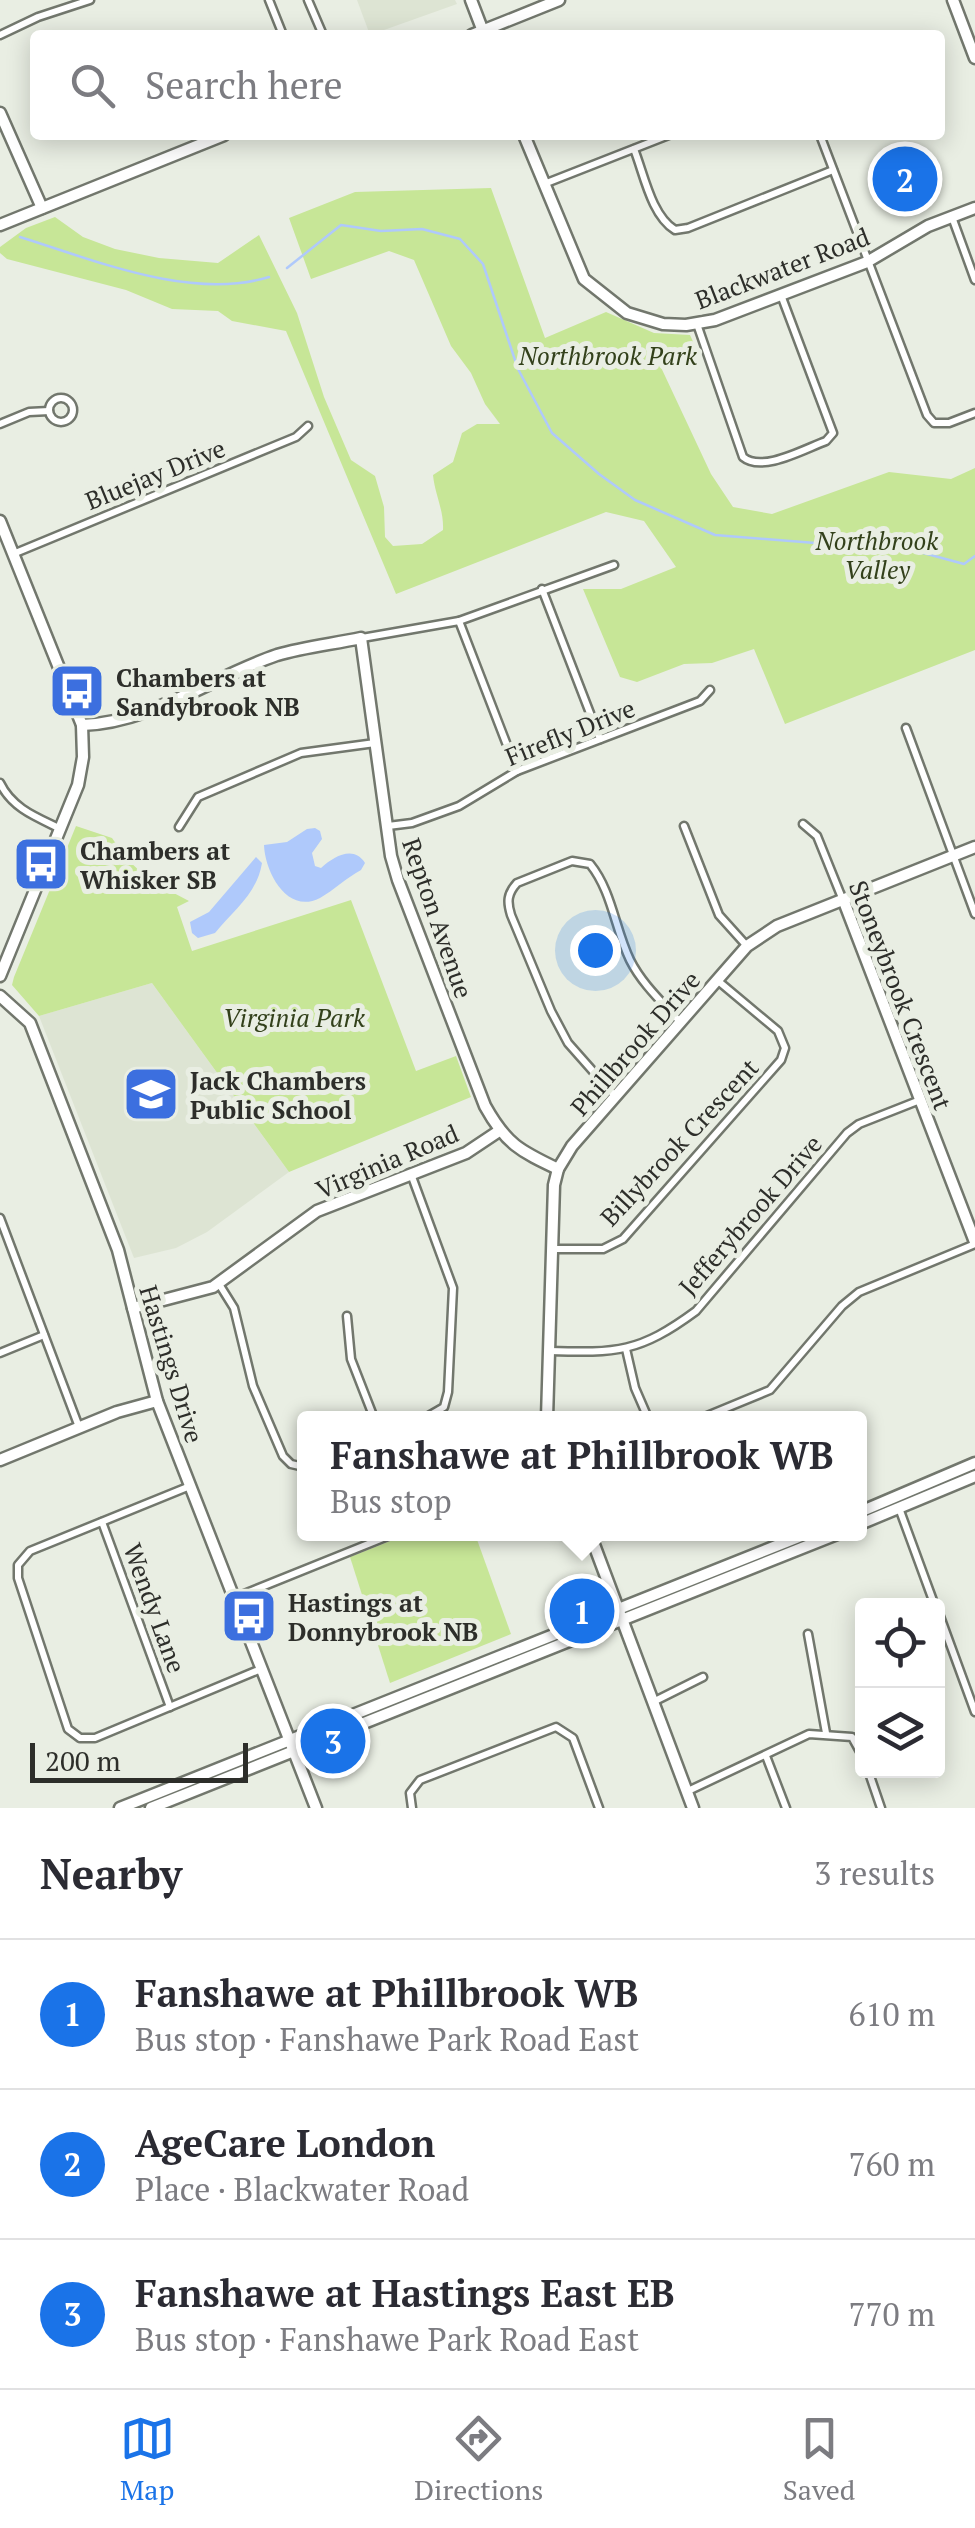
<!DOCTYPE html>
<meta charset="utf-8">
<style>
:root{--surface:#fff;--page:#f2f2f3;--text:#2b2b33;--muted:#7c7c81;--line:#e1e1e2;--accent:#1a73e8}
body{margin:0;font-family:"PT Serif",serif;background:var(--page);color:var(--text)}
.controls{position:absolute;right:30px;bottom:30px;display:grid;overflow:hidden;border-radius:10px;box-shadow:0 5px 25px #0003}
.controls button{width:90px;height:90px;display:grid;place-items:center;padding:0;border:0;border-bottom:2px solid var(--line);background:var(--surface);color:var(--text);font:50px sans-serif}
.scale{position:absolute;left:30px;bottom:25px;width:218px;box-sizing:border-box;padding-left:10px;border:5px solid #2d2e2a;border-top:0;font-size:28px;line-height:35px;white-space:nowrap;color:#2d2e2a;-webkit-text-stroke:8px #e9eee3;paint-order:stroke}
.you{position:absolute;left:595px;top:950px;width:35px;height:35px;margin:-25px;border:8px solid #fff;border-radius:50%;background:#1a73e8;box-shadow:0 0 0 15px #1a73e833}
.badge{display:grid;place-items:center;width:65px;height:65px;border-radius:50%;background:var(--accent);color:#fff;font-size:32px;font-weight:700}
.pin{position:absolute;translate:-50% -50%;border:5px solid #fff;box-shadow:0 2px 10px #0006}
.popup{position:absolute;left:297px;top:1411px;width:570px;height:130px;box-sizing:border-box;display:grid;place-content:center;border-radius:10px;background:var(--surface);filter:drop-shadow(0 2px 8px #0005);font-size:32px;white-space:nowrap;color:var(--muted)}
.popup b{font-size:38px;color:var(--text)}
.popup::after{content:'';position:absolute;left:50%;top:100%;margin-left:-20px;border:20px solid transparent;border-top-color:var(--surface)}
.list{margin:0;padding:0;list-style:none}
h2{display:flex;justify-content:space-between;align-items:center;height:130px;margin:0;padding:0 40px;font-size:42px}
h2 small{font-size:32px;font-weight:400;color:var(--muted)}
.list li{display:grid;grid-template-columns:65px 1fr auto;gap:30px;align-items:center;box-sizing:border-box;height:150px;padding:0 40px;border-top:2px solid var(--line)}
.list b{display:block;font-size:38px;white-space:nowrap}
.list p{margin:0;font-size:32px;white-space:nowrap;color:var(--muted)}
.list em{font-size:32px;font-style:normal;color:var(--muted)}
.icon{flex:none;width:55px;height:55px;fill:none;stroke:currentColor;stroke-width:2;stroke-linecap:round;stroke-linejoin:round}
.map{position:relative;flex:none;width:975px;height:1808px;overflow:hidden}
.search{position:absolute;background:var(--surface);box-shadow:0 5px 25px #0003;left:30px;right:30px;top:30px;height:110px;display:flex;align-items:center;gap:25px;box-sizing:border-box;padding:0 35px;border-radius:10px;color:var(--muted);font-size:38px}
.sheet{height:580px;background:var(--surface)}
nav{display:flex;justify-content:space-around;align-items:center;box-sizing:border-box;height:140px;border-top:2px solid var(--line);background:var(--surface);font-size:28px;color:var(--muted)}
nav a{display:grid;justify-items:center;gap:5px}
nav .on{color:var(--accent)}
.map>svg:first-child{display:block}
.built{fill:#dde4d3}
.green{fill:#c7e697}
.water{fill:#afc9fb}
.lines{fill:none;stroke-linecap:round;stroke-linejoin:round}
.stream{stroke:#afc9fb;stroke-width:2.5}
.street-casing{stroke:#72776d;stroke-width:11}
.secondary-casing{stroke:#72776d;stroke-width:15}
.street{stroke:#fff;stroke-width:6}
.secondary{stroke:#fff;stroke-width:10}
.labels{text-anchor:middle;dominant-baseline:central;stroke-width:10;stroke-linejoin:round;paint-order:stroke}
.street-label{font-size:25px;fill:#2d2e2a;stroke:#e9eee3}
.park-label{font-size:25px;font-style:italic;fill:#33411b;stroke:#e9eee3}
.poi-label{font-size:25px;font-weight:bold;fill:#2d2e2a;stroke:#e9eee3;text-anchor:start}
</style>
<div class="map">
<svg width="975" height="1808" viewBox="0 0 975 1808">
<rect width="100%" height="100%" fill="#e9eee3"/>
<g class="built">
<polygon points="357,0 455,0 457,4 370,35"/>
<polygon points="152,983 289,1172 207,1232 176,1248 134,1258 39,1016"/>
</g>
<g class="green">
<path d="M491,188L545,338L606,312L654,333L690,335L695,346L658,361L711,474L733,507L772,514L889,472L951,479L975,468V650L785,724L754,649L712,663L684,664L637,682L620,677L583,589H621L676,567L644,521L606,512L396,594L286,331L232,321L218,311L172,309L126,290L7,259L0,253V247L26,228L55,217L83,237L115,249L159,258L218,263L259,235L297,313L324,397L351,460L375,476L384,507L385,537L393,546L422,544L443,530C444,510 435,495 433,475L453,462L462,433L477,424H500L485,404L471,373L451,346L414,260L389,251L311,279L289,218L355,192Z"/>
<polygon points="76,826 112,838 126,858 149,880 189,901 177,907 192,951 351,900 416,1071 456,1056 471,1097 289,1172 152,983 39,1016 12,985 14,977"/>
<polygon points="408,1534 475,1534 511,1634 390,1683 350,1557"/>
</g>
<g class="water">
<path d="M315,828L320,831L322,839L312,853L315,866L321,868C334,856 354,845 365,863L361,870C346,878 334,890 320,898C287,915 265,872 264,845L287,842L307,829Z"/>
<path d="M256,857L262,863C257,894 233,911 215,933L198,938L192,933L190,922L209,912Z"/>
</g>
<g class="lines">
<g class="stream">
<path d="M20,237C94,260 191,301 269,277"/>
<polyline points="287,268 341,225 381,231 422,229 460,239 483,264 518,369 552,433 599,474 635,500 715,535 916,551 964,564 975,556"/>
</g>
<g class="street-casing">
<g id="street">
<polyline points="269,0 283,35"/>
<polyline points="308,0 323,35"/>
<polyline points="0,35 38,17 90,0"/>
<polyline points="820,135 927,415 934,423 949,423 975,413"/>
<path d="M634,149C644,174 651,215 675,230L688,228L833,170"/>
<polyline points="544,184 669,135"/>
<polyline points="952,217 975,280"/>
<path d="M697,324L743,457C762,473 804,449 826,441L833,433L781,295"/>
<circle cx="61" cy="410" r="12"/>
<polyline points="0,424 29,412 49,411"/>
<polyline points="13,554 296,437 308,426"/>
<polyline points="542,589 600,739"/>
<polyline points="459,621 517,771"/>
<polyline points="362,638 459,621 614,565"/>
<polyline points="906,728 975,914"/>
<path d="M0,783C12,808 36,817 59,828"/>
<polyline points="803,824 817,836 842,898"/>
<polyline points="388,826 412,823 459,806 517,771 700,701 710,690"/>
<polyline points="684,826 719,915 746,945"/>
<polyline points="179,827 198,797 301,753 375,743"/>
<path d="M614,1095L568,1043L551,1011L511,915C507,902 507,894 517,883L572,861L590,864C612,891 615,929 630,960C642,984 663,1003 681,1023"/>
<polyline points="411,1174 453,1288 448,1392 444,1407 425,1418"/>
<polyline points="0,1218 79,1427"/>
<polyline points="553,1249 603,1249 623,1239 781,1060 785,1048 778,1031 717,980"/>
<polyline points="219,1284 234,1308 253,1386 283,1456 291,1464 304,1467"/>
<polyline points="347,1316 351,1359 374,1418"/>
<polyline points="626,1349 635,1388 648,1418"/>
<path d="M549,1351C617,1353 639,1353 696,1311L847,1133L859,1124L920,1100"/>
<polyline points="0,1353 44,1335"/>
<polyline points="702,1418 770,1390 842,1306 859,1292 975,1244"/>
<polyline points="190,1486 30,1551 18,1565 18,1578 68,1729 80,1738 95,1738 261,1669"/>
<polyline points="899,1508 935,1606"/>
<polyline points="102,1522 170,1707"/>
<polyline points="234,1598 393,1534"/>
<polyline points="938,1611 975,1712"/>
<polyline points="808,1634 826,1733"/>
<polyline points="653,1702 703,1677"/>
<polyline points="766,1756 786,1808"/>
<polyline points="868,1770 881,1808"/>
<polyline points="688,1791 809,1734 852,1737 862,1755"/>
<polyline points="412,1808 410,1793 420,1780 556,1727 573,1738 599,1808"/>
</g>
</g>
<g class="secondary-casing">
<g id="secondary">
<polyline points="471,0 484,34"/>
<polyline points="953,0 975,58"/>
<polyline points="472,35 559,0"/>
<polyline points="0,113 42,208"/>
<polyline points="524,135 584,279 627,313 663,324 686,325 715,320 867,262 928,226 975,208"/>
<polyline points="0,225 224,135"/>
<polyline points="0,521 82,725 83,757 78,785 0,976"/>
<path d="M82,725C151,723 212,677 277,655C304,647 333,644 361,638L391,856L398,880L485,1106C506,1144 520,1151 558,1169"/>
<polyline points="843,899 975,1242"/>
<polyline points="0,996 30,1023 118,1250 157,1401 316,1808"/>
<polyline points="133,1308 213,1287 317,1211 466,1153 499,1131"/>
<polyline points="547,1418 554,1185 558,1169 572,1146 747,946 777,926 975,847"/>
<polyline points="0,1460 117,1412 157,1401"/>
<polyline points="860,1512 975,1463"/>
<polyline points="860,1524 975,1476"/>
<polyline points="590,1534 693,1808"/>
<polyline points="120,1808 806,1534"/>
<polyline points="151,1808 837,1534"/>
</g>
</g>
<use href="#street" class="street"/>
<use href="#secondary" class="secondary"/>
</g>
<defs>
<g id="bus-square" transform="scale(2.875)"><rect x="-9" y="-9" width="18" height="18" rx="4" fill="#3c6fdf" stroke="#e9eee3"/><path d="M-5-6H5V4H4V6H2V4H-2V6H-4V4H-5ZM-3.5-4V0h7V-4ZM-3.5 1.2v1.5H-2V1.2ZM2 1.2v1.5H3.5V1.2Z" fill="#fff"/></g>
<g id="school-square" transform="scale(2.875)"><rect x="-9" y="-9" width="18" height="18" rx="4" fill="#3c6fdf" stroke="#e9eee3"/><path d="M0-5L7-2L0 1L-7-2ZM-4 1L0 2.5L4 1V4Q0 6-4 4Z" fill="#fff"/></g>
</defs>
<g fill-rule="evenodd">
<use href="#bus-square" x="77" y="691"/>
<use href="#bus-square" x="41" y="864"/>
<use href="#school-square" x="151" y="1094"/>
<use href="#bus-square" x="249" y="1616"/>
</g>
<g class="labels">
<g class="street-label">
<text transform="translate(782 268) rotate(-21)">Blackwater Road</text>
<text transform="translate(155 474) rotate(-22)">Bluejay Drive</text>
<text transform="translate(570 732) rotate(-22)">Firefly Drive</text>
<text transform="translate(438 918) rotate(71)">Repton Avenue</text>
<text transform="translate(901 995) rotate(69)">Stoneybrook Crescent</text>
<text transform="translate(635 1043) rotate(-49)">Phillbrook Drive</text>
<text transform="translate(679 1142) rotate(-47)">Billybrook Crescent</text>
<text transform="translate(387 1161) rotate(-23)">Virginia Road</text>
<text transform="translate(750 1215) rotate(-49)">Jefferybrook Drive</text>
<text transform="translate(172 1364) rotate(73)">Hastings Drive</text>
<text transform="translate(155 1608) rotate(70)">Wendy Lane</text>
</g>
<g class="park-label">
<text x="608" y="355">Northbrook Park</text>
<text x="877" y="540">Northbrook<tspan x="877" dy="29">Valley</tspan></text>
<text x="294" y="1017">Virginia Park</text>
</g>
<g class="poi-label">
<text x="116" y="677">Chambers at<tspan x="116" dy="29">Sandybrook NB</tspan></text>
<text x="80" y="850">Chambers at<tspan x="80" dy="29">Whisker SB</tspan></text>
<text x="190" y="1080">Jack Chambers<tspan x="190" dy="29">Public School</tspan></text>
<text x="288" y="1602">Hastings at<tspan x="288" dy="29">Donnybrook NB</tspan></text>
</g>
</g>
</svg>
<div class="controls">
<button><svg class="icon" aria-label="locate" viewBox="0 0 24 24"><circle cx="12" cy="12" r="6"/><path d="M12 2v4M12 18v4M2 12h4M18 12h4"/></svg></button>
<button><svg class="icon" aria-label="layers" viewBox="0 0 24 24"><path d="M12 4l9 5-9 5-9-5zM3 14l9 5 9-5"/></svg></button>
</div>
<div class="scale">200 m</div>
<div class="you"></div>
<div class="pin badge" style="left:582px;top:1611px">1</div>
<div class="popup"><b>Fanshawe at Phillbrook WB</b>Bus stop</div>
<div class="pin badge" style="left:905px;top:179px">2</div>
<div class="pin badge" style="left:333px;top:1741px">3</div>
<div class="search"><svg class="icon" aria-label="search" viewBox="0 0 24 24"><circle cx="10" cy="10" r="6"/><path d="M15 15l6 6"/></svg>Search here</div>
</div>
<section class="sheet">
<h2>Nearby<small>3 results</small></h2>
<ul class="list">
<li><span class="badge">1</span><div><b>Fanshawe at Phillbrook WB</b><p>Bus stop · Fanshawe Park Road East</p></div><em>610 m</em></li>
<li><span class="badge">2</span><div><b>AgeCare London</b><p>Place · Blackwater Road</p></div><em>760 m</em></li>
<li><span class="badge">3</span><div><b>Fanshawe at Hastings East EB</b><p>Bus stop · Fanshawe Park Road East</p></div><em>770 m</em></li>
</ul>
</section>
<nav>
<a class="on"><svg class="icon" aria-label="map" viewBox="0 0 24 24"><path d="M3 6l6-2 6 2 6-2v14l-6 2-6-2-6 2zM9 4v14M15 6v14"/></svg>Map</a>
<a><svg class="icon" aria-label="directions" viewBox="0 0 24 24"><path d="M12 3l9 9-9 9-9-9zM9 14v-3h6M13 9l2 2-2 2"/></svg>Directions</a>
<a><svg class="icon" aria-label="saved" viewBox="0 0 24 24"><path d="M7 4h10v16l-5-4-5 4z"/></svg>Saved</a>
</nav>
